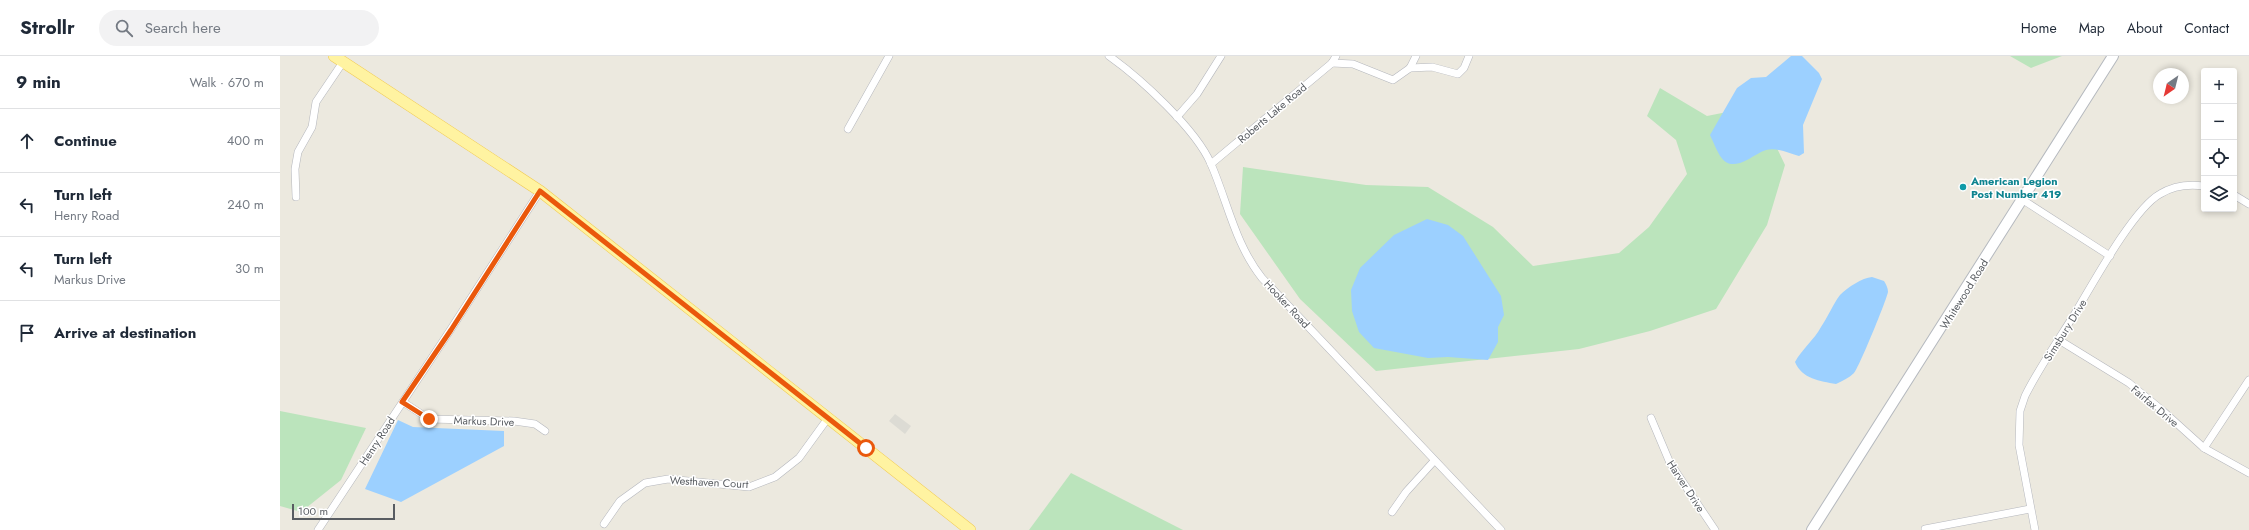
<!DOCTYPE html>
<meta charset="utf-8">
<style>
:root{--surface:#fff;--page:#f2f2f3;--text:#1f2937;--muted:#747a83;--line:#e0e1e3}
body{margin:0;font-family:Jost,sans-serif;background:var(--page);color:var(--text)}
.controls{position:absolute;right:12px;top:12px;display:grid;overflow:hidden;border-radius:4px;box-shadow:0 2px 6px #0003}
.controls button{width:36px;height:36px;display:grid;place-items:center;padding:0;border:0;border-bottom:1px solid var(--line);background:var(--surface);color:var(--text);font:20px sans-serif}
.compass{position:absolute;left:1873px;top:12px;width:36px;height:36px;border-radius:50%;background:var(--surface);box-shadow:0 2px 6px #0003;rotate:215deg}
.scale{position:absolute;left:12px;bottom:10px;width:103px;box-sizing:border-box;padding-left:4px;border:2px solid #585c61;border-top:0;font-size:11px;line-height:14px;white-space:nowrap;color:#585c61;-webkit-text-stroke:3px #fff;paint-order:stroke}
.stop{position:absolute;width:12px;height:12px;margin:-9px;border:3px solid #ea580c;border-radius:50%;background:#fff}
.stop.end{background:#ea580c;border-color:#fff;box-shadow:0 1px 4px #0008}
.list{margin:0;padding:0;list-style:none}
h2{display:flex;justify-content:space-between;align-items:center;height:52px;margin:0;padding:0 16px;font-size:17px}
h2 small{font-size:13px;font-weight:400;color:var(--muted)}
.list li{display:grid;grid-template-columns:26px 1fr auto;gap:12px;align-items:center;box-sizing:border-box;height:64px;padding:0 16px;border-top:1px solid var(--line)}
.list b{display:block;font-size:15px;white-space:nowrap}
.list p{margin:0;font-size:13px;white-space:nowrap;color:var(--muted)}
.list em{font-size:13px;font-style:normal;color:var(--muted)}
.icon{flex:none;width:22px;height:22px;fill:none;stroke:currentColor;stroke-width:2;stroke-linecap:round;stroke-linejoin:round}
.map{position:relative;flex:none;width:1969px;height:474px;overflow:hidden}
header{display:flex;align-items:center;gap:24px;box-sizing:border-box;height:56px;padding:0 20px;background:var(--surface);border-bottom:1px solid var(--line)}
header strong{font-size:19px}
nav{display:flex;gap:22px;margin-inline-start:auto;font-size:14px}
.search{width:280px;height:36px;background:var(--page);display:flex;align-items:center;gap:10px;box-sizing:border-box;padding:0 14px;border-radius:22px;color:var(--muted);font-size:15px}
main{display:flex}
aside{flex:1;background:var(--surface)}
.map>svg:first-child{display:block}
.industrial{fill:#dcdbd4}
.green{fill:#bbe4bc}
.water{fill:#9cd0ff}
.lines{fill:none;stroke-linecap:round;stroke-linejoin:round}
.street-casing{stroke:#b5b7bd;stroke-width:8}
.secondary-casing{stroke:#b5b9bf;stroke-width:12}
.primary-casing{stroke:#f1ca53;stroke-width:12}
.street{stroke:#fff;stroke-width:7}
.secondary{stroke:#fff;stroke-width:10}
.primary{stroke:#fff3a1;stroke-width:11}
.route{stroke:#ea580c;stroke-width:5}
.culture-dot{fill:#0f9aa8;stroke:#fff;stroke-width:1.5}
.labels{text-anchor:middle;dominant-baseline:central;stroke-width:3;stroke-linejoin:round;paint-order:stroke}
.street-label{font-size:11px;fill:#585c61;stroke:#fff}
.culture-label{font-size:11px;font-weight:bold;fill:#0d838f;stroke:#fff;text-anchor:start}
</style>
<header>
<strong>Strollr</strong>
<div class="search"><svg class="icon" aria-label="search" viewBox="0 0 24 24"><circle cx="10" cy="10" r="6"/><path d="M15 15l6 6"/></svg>Search here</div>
<nav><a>Home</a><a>Map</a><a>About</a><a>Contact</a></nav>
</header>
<main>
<aside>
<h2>9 min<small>Walk · 670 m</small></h2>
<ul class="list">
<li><svg class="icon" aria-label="ahead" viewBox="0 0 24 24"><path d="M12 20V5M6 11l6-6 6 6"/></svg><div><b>Continue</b></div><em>400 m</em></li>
<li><svg class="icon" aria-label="left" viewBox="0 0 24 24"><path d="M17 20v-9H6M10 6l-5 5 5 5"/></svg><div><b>Turn left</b><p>Henry Road</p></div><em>240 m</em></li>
<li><svg class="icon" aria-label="left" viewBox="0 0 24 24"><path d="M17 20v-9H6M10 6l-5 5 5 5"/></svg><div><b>Turn left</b><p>Markus Drive</p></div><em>30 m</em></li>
<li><svg class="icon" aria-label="arrive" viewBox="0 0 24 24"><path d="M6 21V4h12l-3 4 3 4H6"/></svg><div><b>Arrive at destination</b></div></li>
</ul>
</aside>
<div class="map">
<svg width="1969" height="474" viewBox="0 0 1969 474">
<rect width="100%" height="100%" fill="#ece9df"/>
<polygon class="industrial" points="615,358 631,370 625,378 609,365"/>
<g class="green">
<polygon points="1730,0 1782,0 1751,12"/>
<polygon points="1380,32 1427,60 1477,50 1505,109 1487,169 1436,253 1370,275 1299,293 1096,315 1020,243 960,158 963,111 1086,129 1148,131 1213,171 1253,210 1339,197 1369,171 1407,118 1396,84 1367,60"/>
<polygon points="0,355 86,372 61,424 21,456 0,450"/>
<polygon points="791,417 903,474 749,474"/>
</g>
<g class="water">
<path d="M1511,0H1522L1539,17L1542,23L1523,69L1524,97L1519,100C1509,97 1496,91 1486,94C1480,96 1474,100 1469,103C1443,117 1440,100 1430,79L1457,32L1471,22L1486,21Z"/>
<polygon points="1147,163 1168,169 1183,180 1221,240 1224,259 1218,271 1218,286 1208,304 1168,301 1148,302 1094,292 1079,276 1072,255 1071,234 1080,212 1114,179"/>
<path d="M1592,221L1604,225C1606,228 1608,232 1608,236C1607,243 1578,314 1574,317C1569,322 1562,325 1556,328C1540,325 1522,323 1515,306C1522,293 1534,284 1541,271C1548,261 1553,248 1560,239C1568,231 1582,222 1592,221Z"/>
<polygon points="118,364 133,371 224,375 224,390 121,446 85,433"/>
</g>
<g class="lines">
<g class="street-casing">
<g id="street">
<path d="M829,0C860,22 916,73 931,108C948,147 955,188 982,222L1221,474"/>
<polyline points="1052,7 1073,8 1113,24 1130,12 1136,0"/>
<polyline points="1130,12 1152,11 1178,18 1184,12 1189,0"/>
<polyline points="897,61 917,38 941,0"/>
<polyline points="568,73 609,0"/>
<polyline points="931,108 1052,7 1056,0"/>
<polyline points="1954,139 1969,148"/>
<polyline points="16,141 15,113 18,96 32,71 36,46 63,6"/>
<polyline points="1743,144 1830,200"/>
<polyline points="1779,284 1849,327 1883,355 1924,392 1969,417"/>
<polyline points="123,346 149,363 234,365 255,368 265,375"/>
<polyline points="1371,362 1390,407 1435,474"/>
<polyline points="1924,392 1969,324"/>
<polyline points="1112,456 1126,436 1154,405"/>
<polyline points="324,468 340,445 365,427 388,423 469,431 495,421 519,402 548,362"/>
<polyline points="1645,473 1750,453"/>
<polyline points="38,474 171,273 260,135"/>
<path d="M1755,474L1739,389L1740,355L1745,340C1759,312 1777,286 1794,259C1811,231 1853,153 1880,138C1893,130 1909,128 1924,130"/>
</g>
</g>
<g class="secondary-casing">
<polyline id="secondary" points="1532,474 1833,0"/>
</g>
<g class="primary-casing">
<polyline id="primary" points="54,0 260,135 690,474"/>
</g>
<use href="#street" class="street"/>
<use href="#secondary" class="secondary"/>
<use href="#primary" class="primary"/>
</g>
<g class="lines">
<polyline class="route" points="149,363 122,346 171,274 260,135 586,392"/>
</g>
<circle class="culture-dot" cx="1683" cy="131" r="4"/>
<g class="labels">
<g class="street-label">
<text transform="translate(992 57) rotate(-40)">Roberts Lake Road</text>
<text transform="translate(1684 238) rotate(-58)">Whitewood Road</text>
<text transform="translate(1007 248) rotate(47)">Hooker Road</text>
<text transform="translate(1785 274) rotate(-58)">Simsbury Drive</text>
<text transform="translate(1875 350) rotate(40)">Fairfax Drive</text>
<text transform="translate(204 365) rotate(2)">Markus Drive</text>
<text transform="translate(97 385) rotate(-57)">Henry Road</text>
<text transform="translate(429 426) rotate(3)">Westhaven Court</text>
<text transform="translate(1406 430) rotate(57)">Harver Drive</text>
</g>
<g class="culture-label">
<text x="1691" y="125">American Legion<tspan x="1691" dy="13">Post Number 419</tspan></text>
</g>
</g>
</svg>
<div class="controls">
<button>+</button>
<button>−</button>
<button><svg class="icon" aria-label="locate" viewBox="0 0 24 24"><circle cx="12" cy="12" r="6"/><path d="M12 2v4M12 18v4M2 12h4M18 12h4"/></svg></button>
<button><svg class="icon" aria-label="layers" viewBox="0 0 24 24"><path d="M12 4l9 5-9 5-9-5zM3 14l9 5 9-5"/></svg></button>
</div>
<svg class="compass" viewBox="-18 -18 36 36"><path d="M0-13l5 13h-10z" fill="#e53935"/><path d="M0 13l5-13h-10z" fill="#747a83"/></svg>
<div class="scale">100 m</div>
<div class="stop" style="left:586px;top:392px"></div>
<div class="stop end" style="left:149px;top:363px"></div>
</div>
</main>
